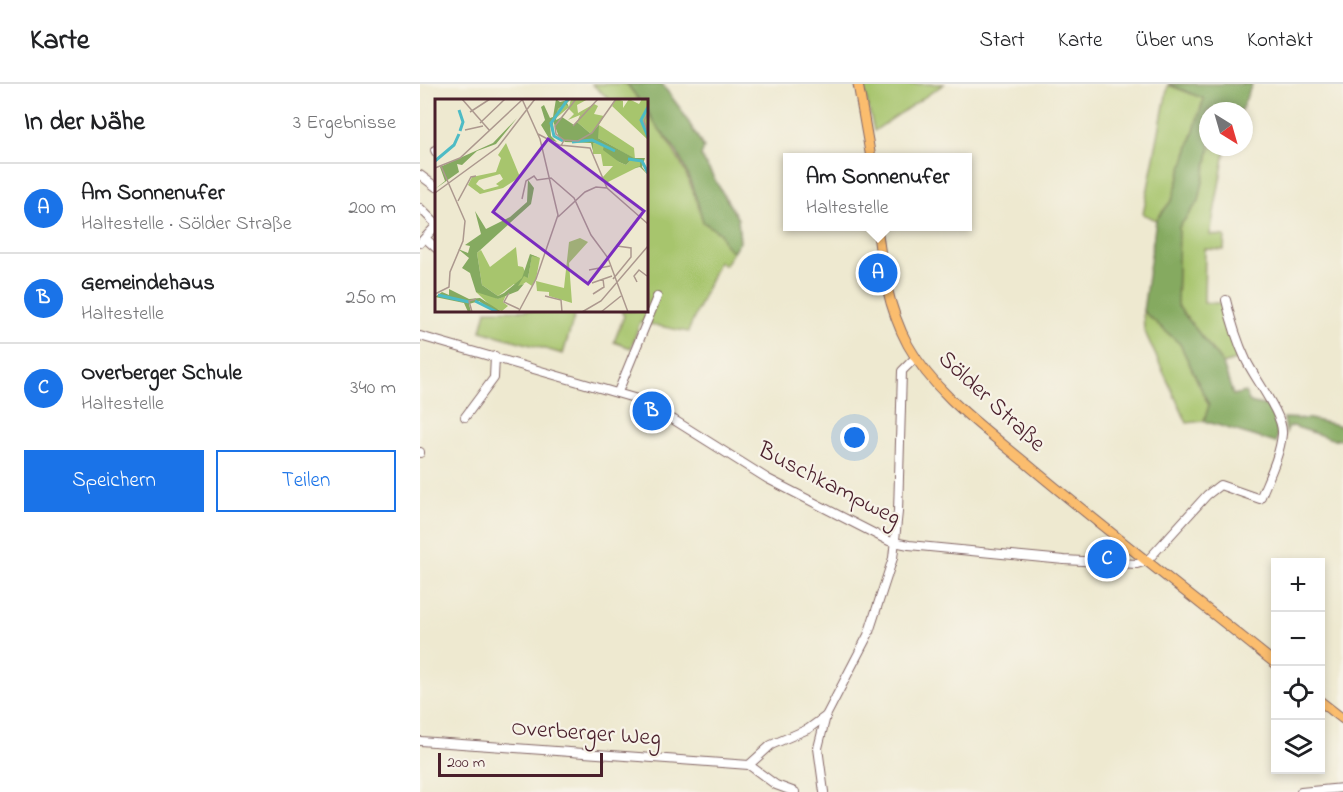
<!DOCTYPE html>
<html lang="de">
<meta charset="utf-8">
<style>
:root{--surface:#fff;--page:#f6f6f6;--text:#202124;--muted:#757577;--line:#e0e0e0;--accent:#1a73e8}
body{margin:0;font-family:"Indie Flower",sans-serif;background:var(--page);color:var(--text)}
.controls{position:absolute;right:18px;bottom:18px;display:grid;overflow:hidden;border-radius:0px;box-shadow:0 3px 9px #0003}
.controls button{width:54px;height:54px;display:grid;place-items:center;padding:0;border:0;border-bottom:2px solid var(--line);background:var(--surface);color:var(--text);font:30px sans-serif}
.compass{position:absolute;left:779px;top:18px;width:54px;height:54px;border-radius:50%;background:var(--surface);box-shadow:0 3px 9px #0003;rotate:143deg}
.scale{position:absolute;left:18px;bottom:15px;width:165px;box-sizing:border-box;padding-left:6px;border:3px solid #4a1f2b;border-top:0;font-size:16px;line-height:21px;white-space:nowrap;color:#4a1f2b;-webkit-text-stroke:4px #f7f3e8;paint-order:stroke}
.you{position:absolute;left:435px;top:354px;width:21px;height:21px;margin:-15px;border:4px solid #fff;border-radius:50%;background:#1a73e8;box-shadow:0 0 0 9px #1a73e833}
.badge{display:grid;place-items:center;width:39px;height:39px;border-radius:50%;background:var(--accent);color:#fff;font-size:20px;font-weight:700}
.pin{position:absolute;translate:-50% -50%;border:3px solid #fff;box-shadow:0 2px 6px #0006}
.popup{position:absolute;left:363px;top:69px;width:189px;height:78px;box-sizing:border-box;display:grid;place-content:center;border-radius:0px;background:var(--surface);filter:drop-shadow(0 2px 4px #0005);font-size:20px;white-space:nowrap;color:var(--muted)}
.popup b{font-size:22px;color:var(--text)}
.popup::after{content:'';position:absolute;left:50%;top:100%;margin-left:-12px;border:12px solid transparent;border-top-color:var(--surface)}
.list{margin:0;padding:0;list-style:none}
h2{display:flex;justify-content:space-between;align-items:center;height:78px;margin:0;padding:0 24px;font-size:26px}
h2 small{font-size:20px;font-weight:400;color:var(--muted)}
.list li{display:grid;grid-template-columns:39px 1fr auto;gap:18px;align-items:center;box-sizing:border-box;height:90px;padding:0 24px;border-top:2px solid var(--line)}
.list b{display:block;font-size:22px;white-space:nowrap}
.list p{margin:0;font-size:20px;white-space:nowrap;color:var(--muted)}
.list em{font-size:20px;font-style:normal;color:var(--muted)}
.actions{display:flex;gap:12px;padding:18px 24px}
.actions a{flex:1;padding:14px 0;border:2px solid var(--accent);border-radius:0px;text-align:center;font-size:21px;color:var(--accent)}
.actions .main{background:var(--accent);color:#fff}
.icon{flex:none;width:33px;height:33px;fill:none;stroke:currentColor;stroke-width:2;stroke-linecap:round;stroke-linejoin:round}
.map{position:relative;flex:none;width:923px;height:708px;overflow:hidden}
header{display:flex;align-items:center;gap:36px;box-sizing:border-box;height:84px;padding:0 30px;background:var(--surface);border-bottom:2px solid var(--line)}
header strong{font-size:28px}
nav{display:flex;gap:33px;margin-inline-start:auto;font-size:21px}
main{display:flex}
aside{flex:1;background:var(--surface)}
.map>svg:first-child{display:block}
.green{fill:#a7c56d;stroke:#78724c;stroke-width:1.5}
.forest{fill:#85aa60;stroke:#686446;stroke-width:1.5}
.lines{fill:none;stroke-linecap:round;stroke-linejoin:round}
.minor-casing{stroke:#836665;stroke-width:10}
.major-casing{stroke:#836665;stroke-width:11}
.minor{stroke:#fff;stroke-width:8}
.major{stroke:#fbbd6e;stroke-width:9}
.labels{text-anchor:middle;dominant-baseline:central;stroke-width:4.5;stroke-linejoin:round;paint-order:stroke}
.street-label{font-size:24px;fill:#4a1f2b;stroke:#f7f3e8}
.inset-river{fill:none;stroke:#4dbbc5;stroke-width:3}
.inset-road{fill:none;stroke:#ac988e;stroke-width:1.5}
.view{fill:#7b2cbf;fill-opacity:0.15;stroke:#7b2cbf;stroke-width:3}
.inset-edge{fill:none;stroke:#4a1f2b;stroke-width:3}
</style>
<header>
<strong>Karte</strong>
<nav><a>Start</a><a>Karte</a><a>Über uns</a><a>Kontakt</a></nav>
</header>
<main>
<aside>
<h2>In der Nähe<small>3 Ergebnisse</small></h2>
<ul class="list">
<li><span class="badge">A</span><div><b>Am Sonnenufer</b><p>Haltestelle · Sölder Straße</p></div><em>200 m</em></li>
<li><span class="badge">B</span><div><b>Gemeindehaus</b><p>Haltestelle</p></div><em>250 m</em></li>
<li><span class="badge">C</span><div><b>Overberger Schule</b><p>Haltestelle</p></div><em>340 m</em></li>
</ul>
<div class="actions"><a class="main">Speichern</a><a>Teilen</a></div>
</aside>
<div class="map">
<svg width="923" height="708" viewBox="0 0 923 708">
<rect width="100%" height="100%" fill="#f7f3e8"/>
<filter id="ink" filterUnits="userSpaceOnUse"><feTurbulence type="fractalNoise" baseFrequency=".0167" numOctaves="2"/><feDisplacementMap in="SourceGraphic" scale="12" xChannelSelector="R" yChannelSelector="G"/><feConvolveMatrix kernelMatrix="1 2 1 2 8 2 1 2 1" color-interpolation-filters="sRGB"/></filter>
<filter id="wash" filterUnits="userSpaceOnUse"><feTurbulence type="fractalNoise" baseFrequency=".008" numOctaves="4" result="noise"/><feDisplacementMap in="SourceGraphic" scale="24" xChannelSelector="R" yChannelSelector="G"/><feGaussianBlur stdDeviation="1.35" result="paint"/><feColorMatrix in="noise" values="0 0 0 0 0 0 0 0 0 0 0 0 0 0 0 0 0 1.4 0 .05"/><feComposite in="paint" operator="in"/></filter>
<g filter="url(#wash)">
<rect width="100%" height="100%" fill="#eee9d0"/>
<g class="green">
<polygon points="172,0 207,0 219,16 190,16"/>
<polygon points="443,0 524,0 454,47"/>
<polygon points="748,1 784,14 752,116 736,136 723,130"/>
<path d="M227,27C255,65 270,91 283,138L300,149L305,161L313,168L305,181L298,178L268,248L220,238L211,264L194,258L204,232L201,227L226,226Z"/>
<polygon points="790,63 806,63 790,151 805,152 804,166 785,165 784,219 803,219 821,274 803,280 757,221 759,143 779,117"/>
<polygon points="66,227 66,226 156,227 143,270 61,247"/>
<polygon points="723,227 760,260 789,322 784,337 767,339 724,246"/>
</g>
<g class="forest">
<path d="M207,0H242L262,27L284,64L281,72L318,135L320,158L313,168L305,161L300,149L283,138C277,114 269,90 257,68C247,51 226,37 226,16H219Z"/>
<path d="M748,0H832L821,27H788L790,63L779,117L759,143L757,221L803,280L813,311L825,308L830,318L847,322C856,335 860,343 856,359L784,337L789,321L760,260L723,227L736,136L752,116L784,15Z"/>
<polygon points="864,334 890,335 923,342 923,356 912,355 873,342 869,343 866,349"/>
</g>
</g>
<g filter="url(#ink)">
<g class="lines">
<g class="minor-casing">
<g id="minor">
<polyline points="15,66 16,68"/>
<polyline points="0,91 16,103"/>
<polyline points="0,124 16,140"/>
<polyline points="5,154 16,164"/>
<polyline points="0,159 16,142"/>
<path d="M0,252L214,314L254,336L348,395L469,457L489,461L644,476L717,480L727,477L787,411L800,401L840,415C848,395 860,372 862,350C864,332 835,295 826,276C817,257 811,237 806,216"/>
<polyline points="198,308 237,213"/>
<polyline points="45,333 74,294 75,272"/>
<polyline points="0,369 0,368"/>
<polyline points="0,657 329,681 356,701 375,708"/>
<polyline points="329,681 351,661 388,645 406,632 448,551 473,474 478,428 482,287 496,273"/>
<polyline points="404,708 398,664 406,632"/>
<polyline points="881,708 923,704"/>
</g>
</g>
<g class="major-casing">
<g id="major">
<polyline points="438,0 451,74"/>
<path d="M457,142C462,183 468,224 488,261C515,310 564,344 607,380C688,448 773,513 856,580"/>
<polyline points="900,617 923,635"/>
</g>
</g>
<use href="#minor" class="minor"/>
<use href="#major" class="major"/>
</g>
</g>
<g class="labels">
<g class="street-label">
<text transform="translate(571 318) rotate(43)">Sölder Straße</text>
<text transform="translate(409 401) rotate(27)">Buschkampweg</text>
<text transform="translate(166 650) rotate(4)">Overberger Weg</text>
</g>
</g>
<g transform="translate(15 15)">
<rect width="213" height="213" fill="#eee9d0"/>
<path d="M136,0H153L142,6L143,14L159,5L163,7L159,15L169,17L164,26L199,49L200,60L156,35L142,23L145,16L133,21L139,15L133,9L120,20L123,10L131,5L134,8ZM181,0L188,2V9L194,0L204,5L207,0L213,1V41L177,7ZM71,44L85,78L68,89L45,95L33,86L37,78L61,73L66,59L63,56ZM65,75L68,80L61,85L64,87L49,91L41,85L44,81ZM158,44L169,46L184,63L191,66L196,61L206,63L205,67L171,84L167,79L178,67H168L166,55H158ZM145,139L153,143L134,164L137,204L114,197V193L102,192L101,182L129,189L134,143ZM81,148L83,167L88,168L93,179L97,156L105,159L101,180L97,187L91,183L84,188L79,185L63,197L47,186L42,154L46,151L55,168ZM47,192L63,200L71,196L68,203L73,207L67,212L58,209L41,193Z" fill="#a7c56d" fill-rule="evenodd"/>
<path d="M121,0L125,3L136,0L132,4L134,8L130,5L123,10L121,21L127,18L139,26L142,23L156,35L164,26L163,39L199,59H210L207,68L213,76L205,68L199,69L205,67V63L196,61L191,66L184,63L168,51L169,46L158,44V52L156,44L130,43L124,38L118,22L119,37L128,41L118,37L115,25L116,37L122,43L115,41L106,26L110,21L106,8L109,6L115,19L118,18ZM82,19L61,45L42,52L27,66L22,65L24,73L0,90L10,82L5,68L58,44ZM93,81L99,89L96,105L42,154L47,186L63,197L69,194L87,179L95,155L105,159L97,157L93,179L89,177L83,187L89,185L83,192L63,200L41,193L35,174L27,169L34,159L23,150L33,154L35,147L30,146L46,135L40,112L51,130L75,118L92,103ZM14,190L34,200L45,199L67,213H59L44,202L34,205L36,213H33L29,204L0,198L7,193L14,196Z" fill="#85aa60"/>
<path class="inset-river" d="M213,8L206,21L213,38M24,11L28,23L25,32M128,42L119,37L116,24L133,0M137,43L157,41L180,52M193,60L207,62L213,74M0,62L19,46L24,35M3,196L34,203M40,202L62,213"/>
<path class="inset-road" d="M27,0L55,32M35,13L55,0M213,14L209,22L213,33M45,24L70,0M138,27L163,0M30,31L48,27M103,35L124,46L155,49L172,89L213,125M129,41L143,42L157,34L181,0M126,47L129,41L121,35L120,27L141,0M0,69L25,59L87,1M0,94L63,48L100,0M87,100L91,82L99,77L102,81L116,79L139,99L156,136L173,159L193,213M23,102L36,78L41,77M123,118L150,93L161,88L172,89M154,171L175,167M178,180L196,158V149L182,147M202,183L199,177L204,171L212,177M157,184L177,177M74,194L69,203L84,210M0,195L14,188L15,173L28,142L30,122L6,67M158,195L169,188L168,180M110,197L126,201L127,213M84,212L101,180L123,116L105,40L87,0M37,213L34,202L41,200M80,213H126M147,213L166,202L213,147M166,213L186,197"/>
<path class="view" d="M113,40L209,112L153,185L58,113Z"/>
<rect width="213" height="213" class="inset-edge"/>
</g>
</svg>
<div class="controls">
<button>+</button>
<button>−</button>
<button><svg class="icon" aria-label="locate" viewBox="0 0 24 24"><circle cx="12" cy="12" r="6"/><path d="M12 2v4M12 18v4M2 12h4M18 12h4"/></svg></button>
<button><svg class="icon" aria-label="layers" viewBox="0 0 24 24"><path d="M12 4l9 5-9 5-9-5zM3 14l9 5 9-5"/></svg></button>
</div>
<svg class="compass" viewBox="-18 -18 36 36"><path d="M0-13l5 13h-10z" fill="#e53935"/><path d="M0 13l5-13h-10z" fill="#757577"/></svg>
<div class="scale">200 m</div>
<div class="you"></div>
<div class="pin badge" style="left:458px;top:189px">A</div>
<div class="popup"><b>Am Sonnenufer</b>Haltestelle</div>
<div class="pin badge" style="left:232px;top:327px">B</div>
<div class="pin badge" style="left:687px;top:475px">C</div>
</div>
</main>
